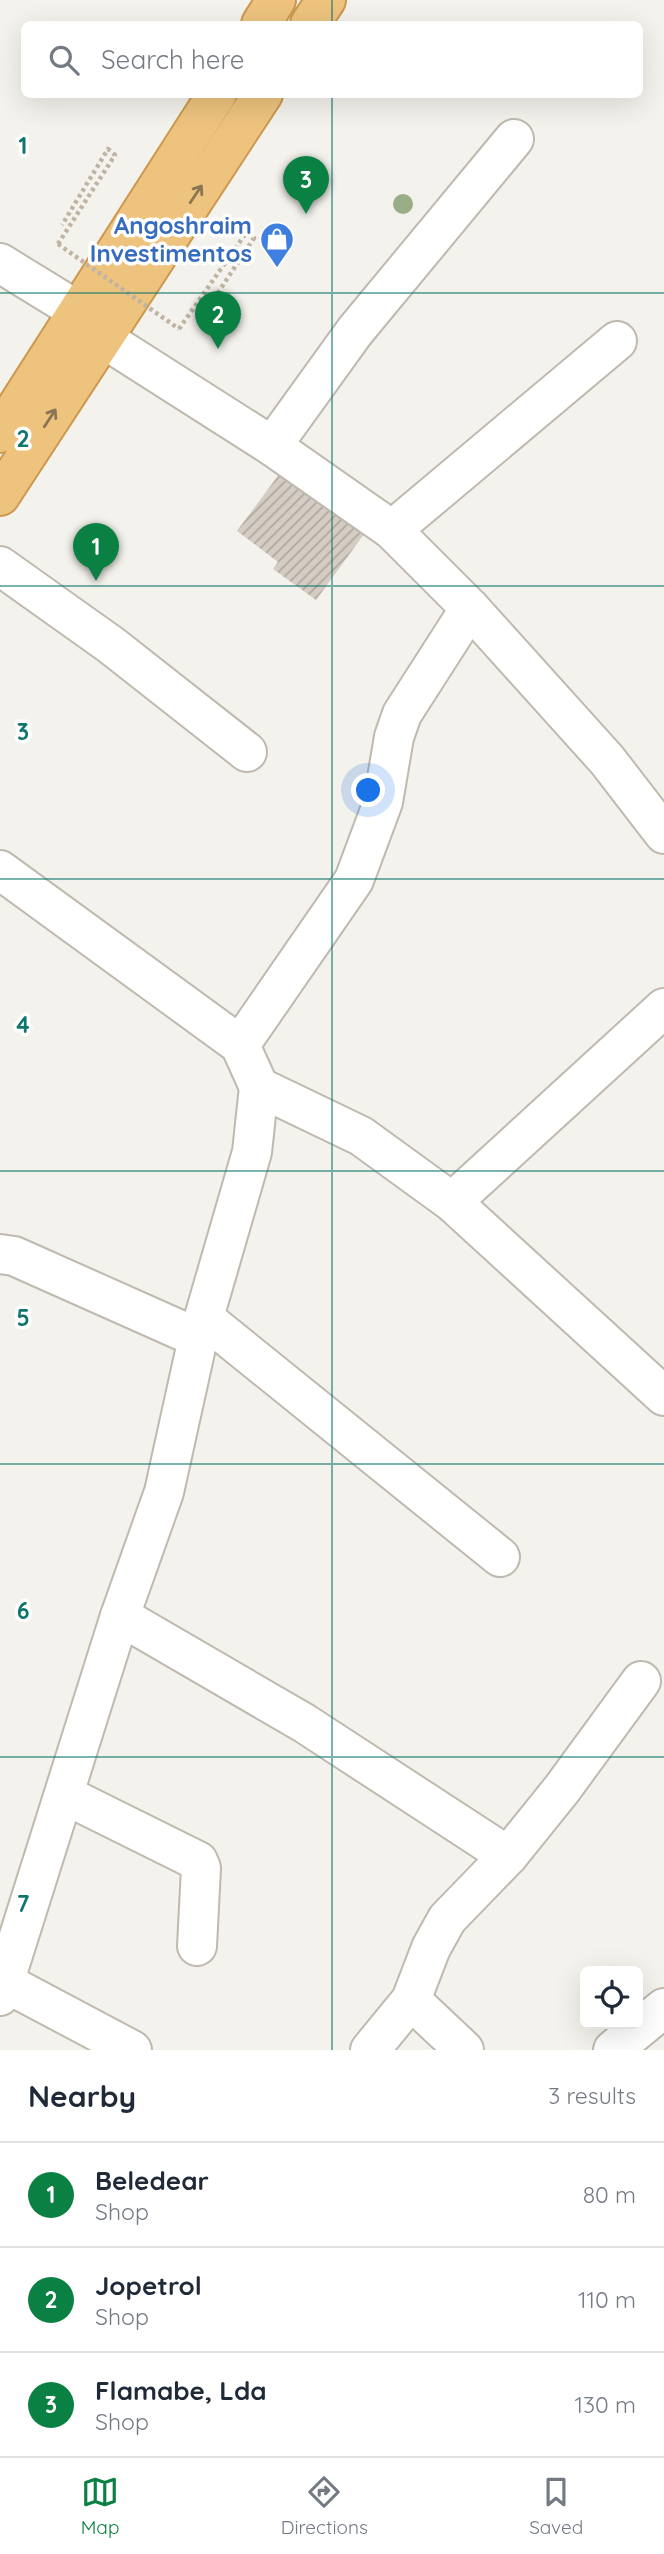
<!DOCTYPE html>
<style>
:root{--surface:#fff;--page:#f6f6f7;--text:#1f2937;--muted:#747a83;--line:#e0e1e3;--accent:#0b8043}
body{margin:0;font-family:Quicksand,sans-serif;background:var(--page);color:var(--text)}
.controls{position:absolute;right:21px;bottom:21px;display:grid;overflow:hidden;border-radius:10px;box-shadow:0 7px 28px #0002}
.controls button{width:63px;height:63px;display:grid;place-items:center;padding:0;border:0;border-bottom:2px solid var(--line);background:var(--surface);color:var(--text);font:35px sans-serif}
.you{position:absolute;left:369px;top:791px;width:24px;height:24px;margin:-18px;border:5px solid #fff;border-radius:50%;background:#1a73e8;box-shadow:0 0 0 10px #1a73e833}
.badge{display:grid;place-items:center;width:46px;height:46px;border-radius:50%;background:var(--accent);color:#fff;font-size:23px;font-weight:700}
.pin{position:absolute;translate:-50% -58px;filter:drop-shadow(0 2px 4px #0008)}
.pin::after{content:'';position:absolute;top:37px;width:24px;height:21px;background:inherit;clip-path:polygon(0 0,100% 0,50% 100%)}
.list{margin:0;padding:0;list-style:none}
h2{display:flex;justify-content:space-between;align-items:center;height:91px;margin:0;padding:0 28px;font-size:30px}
h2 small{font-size:23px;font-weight:400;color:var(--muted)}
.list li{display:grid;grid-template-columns:46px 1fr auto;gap:21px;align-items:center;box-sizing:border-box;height:105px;padding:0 28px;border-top:2px solid var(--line)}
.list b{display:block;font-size:26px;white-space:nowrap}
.list p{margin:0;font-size:23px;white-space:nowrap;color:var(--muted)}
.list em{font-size:23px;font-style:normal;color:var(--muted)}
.icon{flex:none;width:38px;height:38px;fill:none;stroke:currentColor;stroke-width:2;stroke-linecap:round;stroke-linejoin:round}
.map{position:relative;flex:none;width:664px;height:2050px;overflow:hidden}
.search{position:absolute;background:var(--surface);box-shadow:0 7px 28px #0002;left:21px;right:21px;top:21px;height:77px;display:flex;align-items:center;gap:18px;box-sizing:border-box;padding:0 24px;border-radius:10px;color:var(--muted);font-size:26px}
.sheet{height:406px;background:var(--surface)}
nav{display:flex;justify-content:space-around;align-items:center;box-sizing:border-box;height:98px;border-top:2px solid var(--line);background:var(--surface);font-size:19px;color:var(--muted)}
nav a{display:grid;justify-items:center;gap:4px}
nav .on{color:var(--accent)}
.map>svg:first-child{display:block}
.building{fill:url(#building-hatch)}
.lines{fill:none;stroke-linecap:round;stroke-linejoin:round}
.minor-casing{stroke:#bfb9b0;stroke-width:42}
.highway-casing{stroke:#cc984f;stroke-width:42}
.path{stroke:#bfb4a3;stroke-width:4.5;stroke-dasharray:3.5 3.5;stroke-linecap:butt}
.minor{stroke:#fff;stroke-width:38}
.highway{stroke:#edc37e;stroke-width:38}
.path-bridge{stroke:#bfb4a3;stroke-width:4.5;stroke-dasharray:3.5 3.5;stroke-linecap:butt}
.tree{fill:#99ad87}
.oneway{stroke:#8a7656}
.grid{fill:none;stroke:#0f766e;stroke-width:2;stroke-opacity:0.55}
.labels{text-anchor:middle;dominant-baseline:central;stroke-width:7;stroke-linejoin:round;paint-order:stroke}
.shop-label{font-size:24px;font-weight:bold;fill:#366cbe;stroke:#fff;text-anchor:end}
.grid-label{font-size:23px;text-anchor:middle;font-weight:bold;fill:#0f766e;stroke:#fff;stroke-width:7;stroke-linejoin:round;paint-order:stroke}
</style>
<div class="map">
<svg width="664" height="2050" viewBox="0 0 664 2050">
<defs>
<pattern id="building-hatch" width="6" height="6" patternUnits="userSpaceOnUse" patternTransform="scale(1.75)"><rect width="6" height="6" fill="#d5cdc3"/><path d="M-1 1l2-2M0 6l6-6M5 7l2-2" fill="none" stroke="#afa8a0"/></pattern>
</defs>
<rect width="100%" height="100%" fill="#f4f2ec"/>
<polygon class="building" points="286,465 370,526 316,600 273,569 278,562 237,531"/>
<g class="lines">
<g class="minor-casing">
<g id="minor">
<polyline points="0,263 78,311"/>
<polyline points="101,337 272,446 392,530 470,608 607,760 664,834"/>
<polyline points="272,446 355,331 514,139"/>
<polyline points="392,530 617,341"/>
<polyline points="0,566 111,645 247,752"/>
<polyline points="0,870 240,1045 259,1087 361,1136 452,1202 664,1396"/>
<polyline points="240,1045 354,880 383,802 394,737 402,714 470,608"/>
<polyline points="452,1202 664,1008"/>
<polyline points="0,1254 14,1256 198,1338"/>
<polyline points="204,1318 500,1557"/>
<polyline points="120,1616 304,1723 508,1856"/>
<polyline points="65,1795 198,1861 201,1868 197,1946"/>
<polyline points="4,1982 132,2050"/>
<polyline points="0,1996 120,1616 164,1492 198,1338 252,1152 259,1087"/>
<polyline points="411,2000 464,2050"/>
<polyline points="370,2050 411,2000 431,1948 447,1919 508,1856 562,1789 641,1681"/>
<polyline points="613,2050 664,2008"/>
</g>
</g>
<g class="highway-casing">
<g id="highway">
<polyline points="261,24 276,0"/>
<polyline points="310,24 326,0"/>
<polyline points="0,433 217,94"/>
<polyline points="0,496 263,94"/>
</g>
</g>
<g class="path">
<polyline points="58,244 115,155 108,149 62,225"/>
<polyline points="179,329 246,233 254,238 206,311"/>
</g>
<use href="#minor" class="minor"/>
<use href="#highway" class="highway"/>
<polyline class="path-bridge" points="58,244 179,329"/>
</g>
<circle class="tree" cx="403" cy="204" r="10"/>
<defs><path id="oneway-shaft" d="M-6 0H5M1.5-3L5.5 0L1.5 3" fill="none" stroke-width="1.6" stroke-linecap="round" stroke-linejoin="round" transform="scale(1.75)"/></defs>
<g class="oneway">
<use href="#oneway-shaft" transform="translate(196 194) rotate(-56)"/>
<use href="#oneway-shaft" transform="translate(50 418) rotate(-57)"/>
</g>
<path class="grid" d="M332,0V24M332,94V2050M0,293H664M0,586H664M0,879H664M0,1171H664M0,1464H664M0,1757H664"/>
<defs>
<g id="shop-pin" transform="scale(1.75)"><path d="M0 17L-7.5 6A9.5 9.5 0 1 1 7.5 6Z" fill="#3f7fe0" stroke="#fff"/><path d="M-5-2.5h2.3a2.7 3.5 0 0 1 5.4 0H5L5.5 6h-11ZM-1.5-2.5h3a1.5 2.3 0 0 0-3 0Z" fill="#fff"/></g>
</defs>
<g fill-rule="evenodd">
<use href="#shop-pin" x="277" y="239"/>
</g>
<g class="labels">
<g class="shop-label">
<text x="252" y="225">Angoshraim<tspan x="252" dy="28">Investimentos</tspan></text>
</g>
</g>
<g class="grid-label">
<text x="23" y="154">1</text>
<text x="23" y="447">2</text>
<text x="23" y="740">3</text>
<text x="23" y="1033">4</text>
<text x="23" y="1326">5</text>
<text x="23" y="1619">6</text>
<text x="23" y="1912">7</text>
</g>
</svg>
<div class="controls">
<button><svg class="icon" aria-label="locate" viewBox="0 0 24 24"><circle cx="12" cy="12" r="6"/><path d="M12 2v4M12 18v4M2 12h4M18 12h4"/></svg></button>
</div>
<div class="you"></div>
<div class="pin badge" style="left:96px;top:581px">1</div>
<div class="pin badge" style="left:218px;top:349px">2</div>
<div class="pin badge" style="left:306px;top:214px">3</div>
<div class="search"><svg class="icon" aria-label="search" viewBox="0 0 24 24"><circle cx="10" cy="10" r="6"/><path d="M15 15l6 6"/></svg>Search here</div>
</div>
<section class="sheet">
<h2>Nearby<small>3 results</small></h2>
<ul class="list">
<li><span class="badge">1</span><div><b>Beledear</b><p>Shop</p></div><em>80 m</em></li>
<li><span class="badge">2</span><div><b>Jopetrol</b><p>Shop</p></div><em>110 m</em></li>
<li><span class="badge">3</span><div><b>Flamabe, Lda</b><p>Shop</p></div><em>130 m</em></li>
</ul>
</section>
<nav>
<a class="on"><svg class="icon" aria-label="map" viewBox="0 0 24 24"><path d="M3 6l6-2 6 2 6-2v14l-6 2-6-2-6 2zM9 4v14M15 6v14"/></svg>Map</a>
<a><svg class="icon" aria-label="directions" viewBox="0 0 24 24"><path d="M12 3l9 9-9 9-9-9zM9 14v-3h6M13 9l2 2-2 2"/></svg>Directions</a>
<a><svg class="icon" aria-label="saved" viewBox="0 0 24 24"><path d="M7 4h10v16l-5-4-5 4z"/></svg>Saved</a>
</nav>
